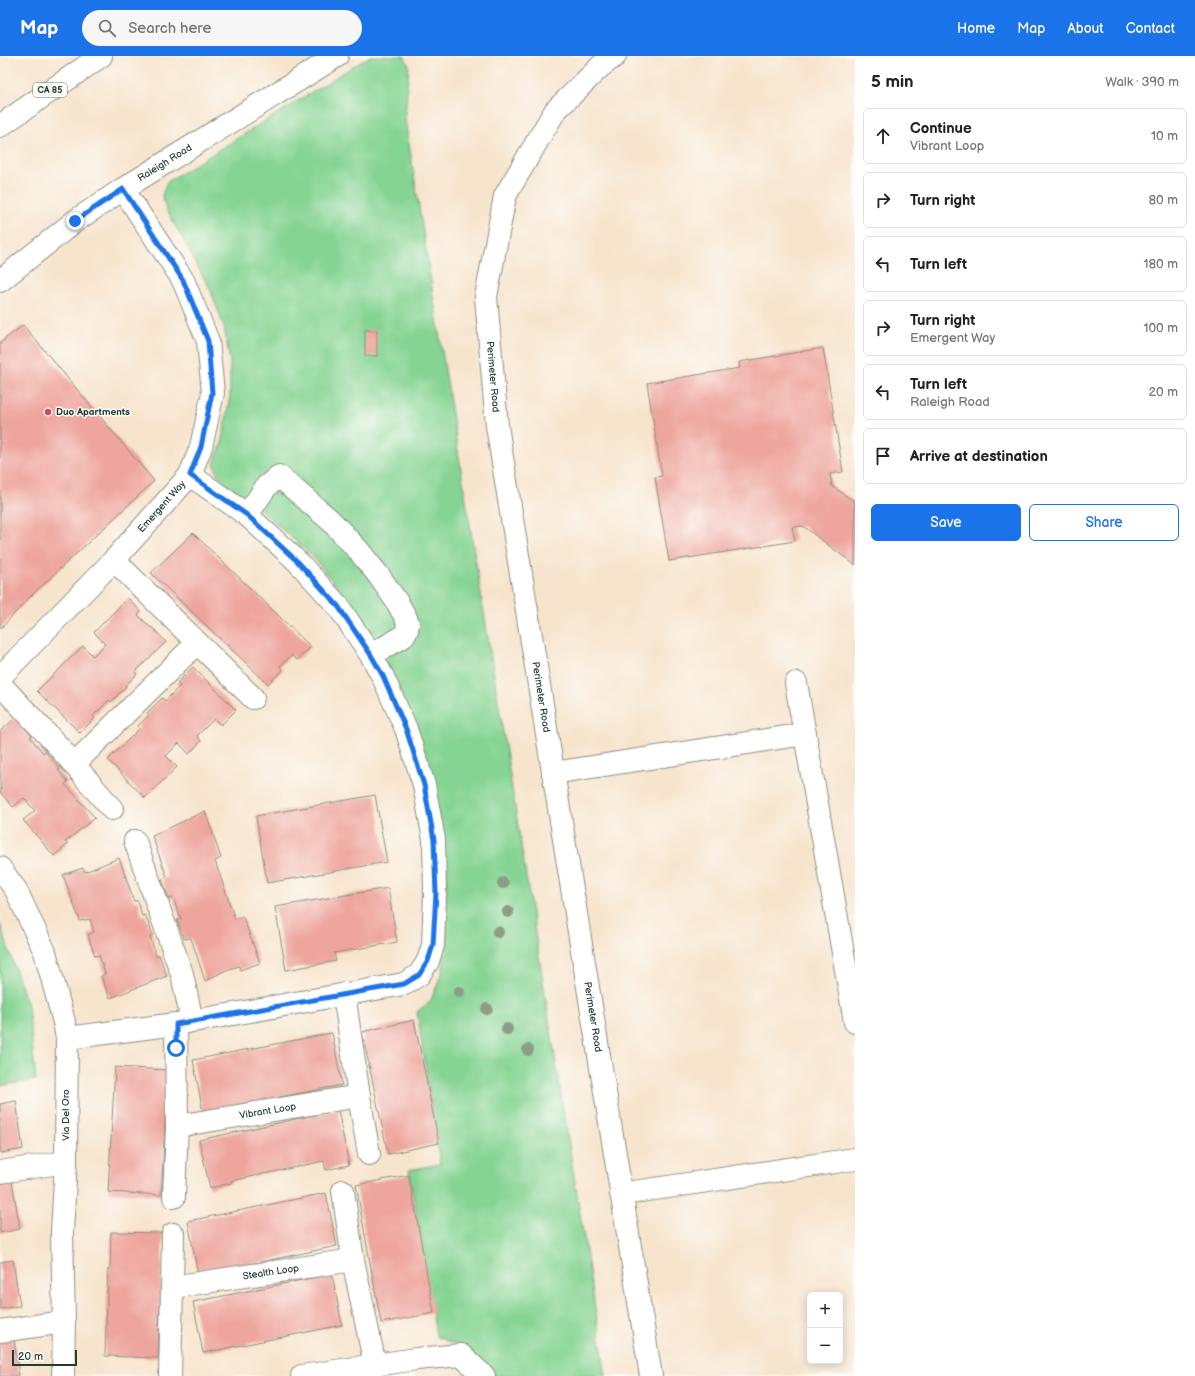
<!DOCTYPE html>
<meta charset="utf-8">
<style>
:root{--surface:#fff;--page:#f6f6f6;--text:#222;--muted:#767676;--line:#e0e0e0;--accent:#1a73e8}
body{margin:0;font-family:"Balsamiq Sans",sans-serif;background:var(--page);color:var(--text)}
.controls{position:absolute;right:12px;bottom:12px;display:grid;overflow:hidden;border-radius:6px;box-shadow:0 2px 10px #0003}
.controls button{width:36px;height:36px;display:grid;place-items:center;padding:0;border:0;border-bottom:1px solid var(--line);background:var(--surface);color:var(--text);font:20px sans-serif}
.scale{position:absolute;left:12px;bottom:10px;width:65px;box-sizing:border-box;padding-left:4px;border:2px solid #1f3d34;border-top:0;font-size:11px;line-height:14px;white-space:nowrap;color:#1f3d34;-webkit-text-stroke:3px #fdfcf7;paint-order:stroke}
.stop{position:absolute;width:12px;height:12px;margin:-9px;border:3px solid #1a73e8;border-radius:50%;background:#fff}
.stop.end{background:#1a73e8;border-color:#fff;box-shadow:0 1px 4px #0008}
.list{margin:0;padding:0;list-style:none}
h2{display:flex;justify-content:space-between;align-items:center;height:52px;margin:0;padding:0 16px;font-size:17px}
h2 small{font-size:13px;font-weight:400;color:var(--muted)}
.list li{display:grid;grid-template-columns:26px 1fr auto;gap:12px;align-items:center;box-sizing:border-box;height:56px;margin:0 8px 8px;padding:0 8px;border:1px solid var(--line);border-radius:6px}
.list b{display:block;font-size:15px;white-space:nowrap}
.list p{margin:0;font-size:13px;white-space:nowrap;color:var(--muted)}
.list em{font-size:13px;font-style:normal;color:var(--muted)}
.actions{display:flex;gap:8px;padding:12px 16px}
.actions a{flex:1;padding:9px 0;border:1px solid var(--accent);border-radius:6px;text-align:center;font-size:14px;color:var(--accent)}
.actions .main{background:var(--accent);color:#fff}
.icon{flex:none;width:22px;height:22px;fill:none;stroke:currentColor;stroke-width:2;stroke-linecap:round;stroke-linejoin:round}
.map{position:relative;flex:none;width:855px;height:1320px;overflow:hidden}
header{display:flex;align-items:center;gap:24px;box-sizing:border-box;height:56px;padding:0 20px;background:var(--accent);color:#fff}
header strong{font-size:19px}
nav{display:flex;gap:22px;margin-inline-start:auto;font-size:14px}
.search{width:280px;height:36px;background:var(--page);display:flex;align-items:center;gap:10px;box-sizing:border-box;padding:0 14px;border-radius:22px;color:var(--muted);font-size:15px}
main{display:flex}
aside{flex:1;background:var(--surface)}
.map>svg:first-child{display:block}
.green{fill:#85d493;stroke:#528864}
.building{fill:#eea59d}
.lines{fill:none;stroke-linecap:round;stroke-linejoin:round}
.minor-casing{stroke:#8b9080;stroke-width:24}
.highway-casing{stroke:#8b9080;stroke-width:24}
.minor{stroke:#fff;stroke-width:22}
.highway{stroke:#fff;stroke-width:22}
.tree{fill:#8e9d86}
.route{stroke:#1a73e8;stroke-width:5}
.poi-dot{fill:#d1495b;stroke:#fdfcf7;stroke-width:1.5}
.labels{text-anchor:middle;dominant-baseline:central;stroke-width:3;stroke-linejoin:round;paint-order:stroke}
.shield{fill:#fdfcf7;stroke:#62766e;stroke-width:1}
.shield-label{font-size:9px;font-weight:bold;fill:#1f3d34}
.street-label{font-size:10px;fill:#1f3d34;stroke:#fdfcf7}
.poi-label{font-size:10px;font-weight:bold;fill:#1f3d34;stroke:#fdfcf7;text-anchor:start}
</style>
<header>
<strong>Map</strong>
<div class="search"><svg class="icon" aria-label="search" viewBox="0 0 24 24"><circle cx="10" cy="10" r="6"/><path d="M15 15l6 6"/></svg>Search here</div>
<nav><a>Home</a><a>Map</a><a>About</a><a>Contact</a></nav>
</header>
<main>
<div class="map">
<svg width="855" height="1320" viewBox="0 0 855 1320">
<rect width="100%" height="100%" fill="#fdfcf7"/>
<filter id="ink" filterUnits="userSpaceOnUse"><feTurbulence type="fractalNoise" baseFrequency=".025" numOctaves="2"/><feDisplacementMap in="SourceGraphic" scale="8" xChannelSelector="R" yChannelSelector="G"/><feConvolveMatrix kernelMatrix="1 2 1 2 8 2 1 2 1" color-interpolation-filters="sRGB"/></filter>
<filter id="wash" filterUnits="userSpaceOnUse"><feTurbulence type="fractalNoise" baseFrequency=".012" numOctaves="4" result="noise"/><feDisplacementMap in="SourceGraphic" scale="16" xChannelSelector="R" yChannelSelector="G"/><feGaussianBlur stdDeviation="0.9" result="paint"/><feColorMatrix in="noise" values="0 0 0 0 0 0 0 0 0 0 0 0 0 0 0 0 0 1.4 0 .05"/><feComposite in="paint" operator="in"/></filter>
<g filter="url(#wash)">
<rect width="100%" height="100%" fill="#f7e4cd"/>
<g class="green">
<polygon points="370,0 404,0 409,9 405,63 606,1320 495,1320 468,1294 436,1280 409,1114 440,1108 417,956 431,944 442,917 447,887 446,808 433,725 401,635 362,566 340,534 312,500 283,474 249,444 225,427 217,418 214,407 222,387 230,340 230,306 224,271 210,233 166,153 162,139 167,126"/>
<polygon points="0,868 28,950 36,1024 0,1030"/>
</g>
<g id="blocks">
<g class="building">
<polygon points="23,269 154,425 31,540 0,573 0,287"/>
<rect x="365" y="274" width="12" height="26"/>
<polygon points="823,292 843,416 830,418 832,430 855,446 855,509 803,470 792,471 795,485 669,505 655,421 662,420 647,327 740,312 739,306"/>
<polygon points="193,477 311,591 297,604 292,599 280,610 283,614 268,628 151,517"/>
<polygon points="128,542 141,556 138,559 151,572 152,571 166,586 135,616 137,618 125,630 126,631 111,646 109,644 93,660 95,662 80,677 37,635 83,590 93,600 105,588 94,576"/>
<polygon points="193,611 236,654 221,669 214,663 197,680 201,685 189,698 179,687 166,700 177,711 145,742 108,704 140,672 138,670 149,659 147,657 162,642 165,645 180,630 177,627"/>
<polygon points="17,661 32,680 30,681 43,697 45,695 60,713 58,714 68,726 65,728 95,762 65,786 68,788 54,800 23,764 35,755 24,742 13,751 0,736 0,734 1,733 0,731 0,675"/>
<polygon points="375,739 387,806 267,827 256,760"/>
<polygon points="205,755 221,802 215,805 235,863 243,861 260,907 240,914 239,910 224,915 205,925 191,882 184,883 177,864 181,863 173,842 169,843 162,823 167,821 152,780"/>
<polygon points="119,802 134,845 138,845 142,860 145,859 153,879 150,880 156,900 159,899 167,920 110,942 101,920 105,918 99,899 95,900 88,879 94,876 90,863 80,865 63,819 83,812 85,816"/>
<polygon points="388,832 397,886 334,897 336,905 286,914 275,851"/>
<polygon points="414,964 439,1087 388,1098 362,976"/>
<polygon points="332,977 342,1029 203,1056 193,1004"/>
<polygon points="115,1011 168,1014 161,1139 108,1136"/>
<polygon points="16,1045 23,1093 1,1097 0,1089 0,1048"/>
<polygon points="338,1054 349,1109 326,1114 324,1105 231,1125 231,1127 210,1132 199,1084"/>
<polygon points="409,1119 434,1257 381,1267 356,1129"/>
<polygon points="12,1125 20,1173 0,1177 0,1128"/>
<polygon points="326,1137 337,1190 198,1219 188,1165"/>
<polygon points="111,1176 163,1177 158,1302 105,1300 108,1213 110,1214"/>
<polygon points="13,1204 20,1250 0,1253 0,1206"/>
<polygon points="332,1218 342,1269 203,1297 193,1246"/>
<polygon points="14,1283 19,1320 0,1320 0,1285"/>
</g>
</g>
</g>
<g filter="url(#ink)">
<use href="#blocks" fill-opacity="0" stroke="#8b9080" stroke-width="1"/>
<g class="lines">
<g class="minor-casing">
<g id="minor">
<path id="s1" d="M615,0L601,10L555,55L505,140L486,241L497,370L651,1320"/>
<path id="s2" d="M0,225L75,165L123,133L337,0"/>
<polyline points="247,459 266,431 279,420 331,465 359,495 379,520 397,546 406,562 408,567 407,574 404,580 371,599"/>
<polyline points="114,504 253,642"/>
<path id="s3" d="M0,621L114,504L190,419L201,391L213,337L208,285L183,224L123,133"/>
<polyline points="796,627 855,966"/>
<polyline points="0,628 60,692 112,753"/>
<polyline points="74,708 197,587"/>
<polyline points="553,717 805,678"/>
<polyline points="135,785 182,918 192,965"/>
<polyline points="0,812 16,834 45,896 64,966 67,982 66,1106 62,1176 64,1266 63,1320"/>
<path id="s4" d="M176,968L177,1070L359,1040L344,938"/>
<polyline points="67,982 176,968 404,928 419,919 428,905 433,889 435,837 434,784 424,729 406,673 383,621 371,599 338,550 298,506 247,459 190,419"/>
<polyline points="359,1040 369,1098"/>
<polyline points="0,1116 66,1106"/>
<polyline points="343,1135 353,1204"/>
<polyline points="621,1138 855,1103"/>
<polyline points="174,1141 177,1070"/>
<polyline points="172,1231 173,1178"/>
<polyline points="0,1275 64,1266"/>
<path id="s5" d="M170,1320L172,1231L353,1204L375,1309"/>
<polyline points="302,1320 416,1303 461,1299 484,1320"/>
</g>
</g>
<g class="highway-casing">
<polyline id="highway" points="0,70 101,0"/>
</g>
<use href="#minor" class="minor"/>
<use href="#highway" class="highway"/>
</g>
<g class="tree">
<circle cx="503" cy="827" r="6"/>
<circle cx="508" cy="856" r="6"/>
<circle cx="498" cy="876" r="6"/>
<circle cx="459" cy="936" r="6"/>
<circle cx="487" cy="953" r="6"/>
<circle cx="507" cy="973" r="6"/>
<circle cx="528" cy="994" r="6"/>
</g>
</g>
<g class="lines" filter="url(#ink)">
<polyline class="route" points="75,165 123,133 183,224 208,285 212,337 201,391 190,419 247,459 298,506 338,550 371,599 383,620 406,673 424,729 434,784 436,837 433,889 428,905 419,919 404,928 176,968 176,992"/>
</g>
<circle class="poi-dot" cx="48" cy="356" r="4"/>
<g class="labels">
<rect class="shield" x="33" y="27" width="34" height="14" rx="3"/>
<g class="shield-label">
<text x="50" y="34">CA 85</text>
</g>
<g class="street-label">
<text stroke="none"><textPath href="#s2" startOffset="203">Raleigh Road</textPath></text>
<text stroke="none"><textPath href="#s1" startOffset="363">Perimeter Road</textPath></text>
<text stroke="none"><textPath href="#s3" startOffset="235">Emergent Way</textPath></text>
<text stroke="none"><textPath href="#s1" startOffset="687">Perimeter Road</textPath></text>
<text stroke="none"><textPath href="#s1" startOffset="1011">Perimeter Road</textPath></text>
<text stroke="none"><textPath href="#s4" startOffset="194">Vibrant Loop</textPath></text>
<text transform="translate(66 1059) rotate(-90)">Via Del Oro</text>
<text stroke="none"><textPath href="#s5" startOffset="189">Stealth Loop</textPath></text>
</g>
<g class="poi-label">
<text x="56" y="356">Duo Apartments</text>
</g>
</g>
</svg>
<div class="controls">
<button>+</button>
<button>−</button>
</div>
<div class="scale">20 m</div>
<div class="stop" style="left:176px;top:992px"></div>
<div class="stop end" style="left:75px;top:165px"></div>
</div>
<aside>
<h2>5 min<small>Walk · 390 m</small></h2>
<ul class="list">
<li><svg class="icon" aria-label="ahead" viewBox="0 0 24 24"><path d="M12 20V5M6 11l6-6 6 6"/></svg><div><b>Continue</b><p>Vibrant Loop</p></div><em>10 m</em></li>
<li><svg class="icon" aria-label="right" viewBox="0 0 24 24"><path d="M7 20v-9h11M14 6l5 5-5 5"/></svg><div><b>Turn right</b></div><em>80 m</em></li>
<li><svg class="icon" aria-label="left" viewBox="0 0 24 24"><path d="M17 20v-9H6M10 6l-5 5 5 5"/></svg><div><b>Turn left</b></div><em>180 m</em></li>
<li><svg class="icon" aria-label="right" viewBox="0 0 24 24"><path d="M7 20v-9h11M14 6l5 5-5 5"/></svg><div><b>Turn right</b><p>Emergent Way</p></div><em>100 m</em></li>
<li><svg class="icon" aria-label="left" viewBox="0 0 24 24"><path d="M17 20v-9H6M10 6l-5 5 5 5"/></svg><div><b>Turn left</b><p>Raleigh Road</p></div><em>20 m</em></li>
<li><svg class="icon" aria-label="arrive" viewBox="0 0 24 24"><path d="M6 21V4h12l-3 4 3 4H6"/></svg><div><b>Arrive at destination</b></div></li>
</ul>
<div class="actions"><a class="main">Save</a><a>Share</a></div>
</aside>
</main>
